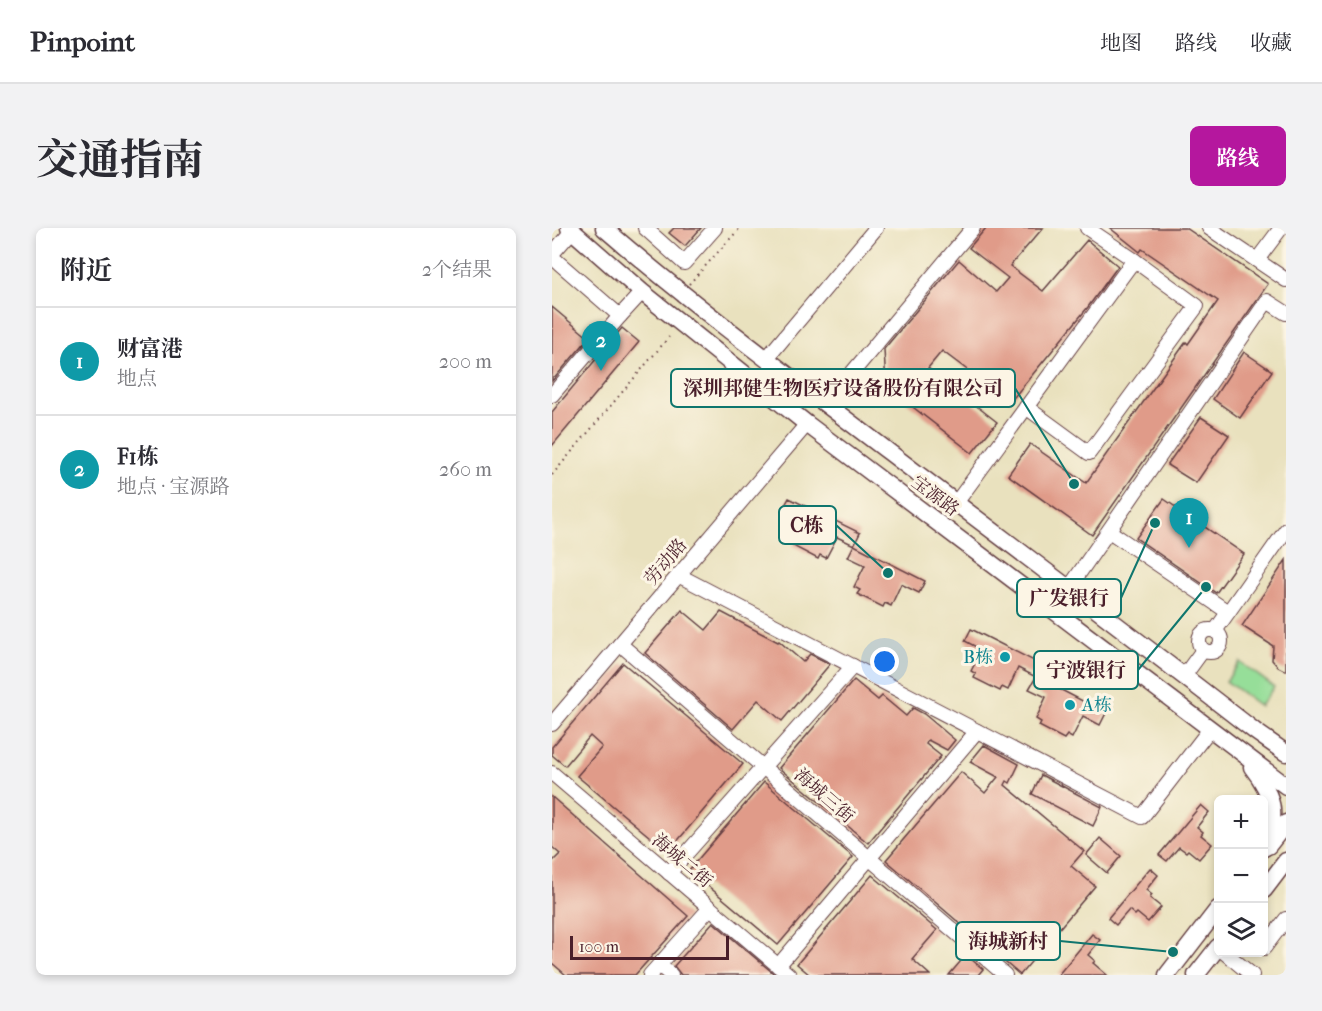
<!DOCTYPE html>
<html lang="zh">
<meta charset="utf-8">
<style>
:root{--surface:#fff;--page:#f2f2f3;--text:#2b2b33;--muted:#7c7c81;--line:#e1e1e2;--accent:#b5179e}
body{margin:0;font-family:"IM FELL French Canon","Noto Serif SC",serif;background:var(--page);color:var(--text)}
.controls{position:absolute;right:18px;bottom:18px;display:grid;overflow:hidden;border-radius:9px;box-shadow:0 3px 9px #0003}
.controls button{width:54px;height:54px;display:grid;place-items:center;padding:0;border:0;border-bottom:2px solid var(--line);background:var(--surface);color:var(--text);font:30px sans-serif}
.scale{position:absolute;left:18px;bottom:15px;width:159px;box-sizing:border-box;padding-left:6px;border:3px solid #4a1f2b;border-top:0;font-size:16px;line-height:21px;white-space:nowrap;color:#4a1f2b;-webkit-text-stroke:4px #fcf5e5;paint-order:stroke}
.you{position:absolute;left:333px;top:434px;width:21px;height:21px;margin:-15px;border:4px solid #fff;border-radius:50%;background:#1a73e8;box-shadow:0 0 0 9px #1a73e833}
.badge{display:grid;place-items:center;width:39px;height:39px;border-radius:50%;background:var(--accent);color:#fff;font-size:20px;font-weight:700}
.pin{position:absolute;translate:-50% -50px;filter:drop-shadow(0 2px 3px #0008)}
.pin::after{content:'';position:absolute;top:32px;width:21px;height:18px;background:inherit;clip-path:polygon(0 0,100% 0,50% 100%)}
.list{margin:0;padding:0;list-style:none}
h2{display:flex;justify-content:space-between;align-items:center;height:78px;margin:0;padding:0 24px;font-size:26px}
h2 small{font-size:20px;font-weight:400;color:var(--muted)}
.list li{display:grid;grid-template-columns:39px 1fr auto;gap:18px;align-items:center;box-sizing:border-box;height:108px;padding:0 24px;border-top:2px solid var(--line)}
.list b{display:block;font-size:22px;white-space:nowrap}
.list p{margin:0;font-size:20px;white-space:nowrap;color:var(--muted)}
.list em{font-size:20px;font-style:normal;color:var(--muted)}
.icon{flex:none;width:33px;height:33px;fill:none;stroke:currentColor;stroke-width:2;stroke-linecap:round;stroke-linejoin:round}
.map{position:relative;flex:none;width:734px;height:747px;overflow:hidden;border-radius:9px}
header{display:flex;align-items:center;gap:36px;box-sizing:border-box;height:84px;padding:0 30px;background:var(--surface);border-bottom:2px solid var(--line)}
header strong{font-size:28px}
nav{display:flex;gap:33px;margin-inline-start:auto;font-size:21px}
.intro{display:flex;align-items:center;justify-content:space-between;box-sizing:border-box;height:144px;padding:0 36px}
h1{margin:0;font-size:42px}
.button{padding:15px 27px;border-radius:9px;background:var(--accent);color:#fff;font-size:21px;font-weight:700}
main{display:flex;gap:36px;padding:0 36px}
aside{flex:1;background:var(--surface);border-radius:9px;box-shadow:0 3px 9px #0003}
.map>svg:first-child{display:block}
.grass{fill:#96de99;stroke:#707e62;stroke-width:1.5}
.building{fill:#e09b89}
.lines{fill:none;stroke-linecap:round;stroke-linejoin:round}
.minor-casing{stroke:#623c41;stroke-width:16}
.major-casing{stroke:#623c41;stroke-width:19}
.path{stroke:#623c41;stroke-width:2;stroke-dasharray:1.5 4.5;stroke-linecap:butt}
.minor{stroke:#fff;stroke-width:14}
.major{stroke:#fff;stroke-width:16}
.culture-dot{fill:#0f9aa8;stroke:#fcf5e5;stroke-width:2}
.labels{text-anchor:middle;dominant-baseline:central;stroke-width:6;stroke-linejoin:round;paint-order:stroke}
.street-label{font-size:18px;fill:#4a1f2b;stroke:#fcf5e5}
.culture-label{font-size:18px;fill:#0d838f;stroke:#fcf5e5;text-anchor:end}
.leader{fill:none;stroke:#0f766e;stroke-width:2}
.callout-dot{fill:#0f766e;stroke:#fcf5e5;stroke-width:2}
.callout{fill:#fcf5e5;stroke:#0f766e;stroke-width:2}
.callout-label{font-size:20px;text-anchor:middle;font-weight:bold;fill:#4a1f2b}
</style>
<header>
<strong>Pinpoint</strong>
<nav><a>地图</a><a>路线</a><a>收藏</a></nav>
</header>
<div class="intro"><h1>交通指南</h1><a class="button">路线</a></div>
<main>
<aside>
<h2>附近<small>2个结果</small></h2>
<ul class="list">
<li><span class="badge" style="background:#0f9aa8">1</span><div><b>财富港</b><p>地点</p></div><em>200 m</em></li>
<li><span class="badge" style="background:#0f9aa8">2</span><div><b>F1栋</b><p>地点 · 宝源路</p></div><em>260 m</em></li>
</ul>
</aside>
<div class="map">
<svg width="734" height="747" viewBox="0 0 734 747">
<rect width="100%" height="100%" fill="#fcf5e5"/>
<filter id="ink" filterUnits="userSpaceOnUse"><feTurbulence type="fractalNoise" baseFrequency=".0167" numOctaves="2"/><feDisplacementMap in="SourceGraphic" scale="12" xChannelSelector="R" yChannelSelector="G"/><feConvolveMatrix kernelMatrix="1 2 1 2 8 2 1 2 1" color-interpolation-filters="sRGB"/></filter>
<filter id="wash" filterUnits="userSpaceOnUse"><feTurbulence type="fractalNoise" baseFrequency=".008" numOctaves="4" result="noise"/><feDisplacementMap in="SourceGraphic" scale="24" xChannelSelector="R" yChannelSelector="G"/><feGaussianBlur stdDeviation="1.35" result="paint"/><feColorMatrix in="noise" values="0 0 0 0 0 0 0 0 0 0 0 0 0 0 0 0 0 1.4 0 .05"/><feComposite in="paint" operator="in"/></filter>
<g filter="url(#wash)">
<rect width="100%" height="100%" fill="#e9e1be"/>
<polygon class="grass" points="688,434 722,459 708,478 674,453"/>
<g id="blocks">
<g class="building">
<polygon points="122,0 149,0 133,18 117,5"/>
<polygon points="434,0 491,0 458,38 491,63 535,12 566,38 536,79 458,174 390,123 376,140 445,194 420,225 334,158 332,121 407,32 444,64 456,50 417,20"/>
<polygon points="558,0 634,0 716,56 540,307 456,247 478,216 534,255 634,114 636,116 666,73 590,21 588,24"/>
<polygon points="0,79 37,110 0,153"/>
<polygon points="70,100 87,114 0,218 0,184"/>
<polygon points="692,124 720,143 688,190 661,171"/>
<polygon points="649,189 677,207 644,255 615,237"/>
<polygon points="237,270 308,305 302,317 285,309 274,330 268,327 266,331 241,318 243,314 237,311 248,290 231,281"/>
<polygon points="612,271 692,326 664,365 584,310"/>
<polygon points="302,317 373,353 367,365 349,356 339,378 333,375 331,379 305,366 308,362 302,359 313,337 296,329"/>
<polygon points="734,332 734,443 726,439 720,432 721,418 690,398"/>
<polygon points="130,382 154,402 169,384 226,414 227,413 251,434 258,426 278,436 230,493 206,472 181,501 93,425"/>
<polygon points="419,401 490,437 484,449 466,440 456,462 450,459 448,463 422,450 424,446 419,443 430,422 413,413"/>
<polygon points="71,435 191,536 116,624 25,548 50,519 38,508 13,538 0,527 0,519"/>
<polygon points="484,449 554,485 548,497 531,488 520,510 515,507 512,511 487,498 489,494 484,491 494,469 477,461"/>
<polygon points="302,452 326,472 330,468 354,488 361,480 372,486 403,512 395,522 376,512 374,516 389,528 316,615 227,540"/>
<polygon points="432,517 467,536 458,555 455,553 453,557 532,623 519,638 543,658 468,747 334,632 409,544 433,565 446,549 418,534"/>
<polygon points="489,547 550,579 541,598 480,566"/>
<polygon points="212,554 301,629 226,717 137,642"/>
<polygon points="0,569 136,688 83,747 14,747 0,735 0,634 8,626 0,619"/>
<polygon points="649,577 657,584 645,599 651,604 649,607 660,616 647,631 636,622 634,624 627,619 615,633 607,627"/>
<polygon points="548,610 569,628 555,645 534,627"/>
<polygon points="598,640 606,647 594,662 600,667 598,670 609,679 596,694 585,685 583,687 577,682 564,697 556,690"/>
<polygon points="320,647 385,702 360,731 378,747 258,747 245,736"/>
<polygon points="161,694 220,744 223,747 129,747 122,738"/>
<polygon points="540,706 548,712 536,727 543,733 541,735 555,747 506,747"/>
<polygon points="414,727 431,741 426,747 397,747"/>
</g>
</g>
</g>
<g filter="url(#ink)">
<use href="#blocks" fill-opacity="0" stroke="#623c41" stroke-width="1.5"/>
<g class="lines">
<g class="minor-casing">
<g id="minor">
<polyline points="93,0 132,35 163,0"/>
<polyline points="657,0 734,52"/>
<polyline points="0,26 20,3"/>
<polyline points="0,29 68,88 90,64"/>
<polyline points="705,32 729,0"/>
<polyline points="215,130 324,0"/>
<polyline points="0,167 68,88"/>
<polyline points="274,176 421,0"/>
<polyline points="474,179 537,225 645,78 582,32"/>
<polyline points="404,275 582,32 535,0"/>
<polyline points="557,303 676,384"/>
<polyline points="126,347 590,589 658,501"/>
<polyline points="517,360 715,73 734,85"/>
<circle cx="658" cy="413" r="11"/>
<polyline points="663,403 734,302"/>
<polyline points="68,416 453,747"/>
<polyline points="632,448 651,422"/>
<polyline points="0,496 255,196"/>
<polyline points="0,545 237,747"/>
<polyline points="117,645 301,438"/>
<polyline points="712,720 734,691"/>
<polyline points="672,724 700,747"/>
<polyline points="107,737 119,747"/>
<polyline points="226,738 425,503"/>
<polyline points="98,747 158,680"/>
</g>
</g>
<g class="major-casing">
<g id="major">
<polyline points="17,0 90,64 255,196 734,558"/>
<path d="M52,0C143,79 241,151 337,224C459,317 582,409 704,504L734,525"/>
<path d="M700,539C721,566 727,588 712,620"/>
<polyline points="716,618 734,595"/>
<polyline points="712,662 734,633"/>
<polyline points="615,747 666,681"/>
<polyline points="644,747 666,719"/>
</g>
</g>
<g class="path">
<polyline points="137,56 188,0"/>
<polyline points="0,247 117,109"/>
</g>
<use href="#minor" class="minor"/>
<use href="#major" class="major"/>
</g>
</g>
<g class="culture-dot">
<circle cx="453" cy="429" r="6"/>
<circle cx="518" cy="477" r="6"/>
</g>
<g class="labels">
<g class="street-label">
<text transform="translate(383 268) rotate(37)">宝源路</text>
<text transform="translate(114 334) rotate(-50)">劳动路</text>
<text transform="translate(272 568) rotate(41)">海城三街</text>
<text transform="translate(130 633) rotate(40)">海城二街</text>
</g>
<g class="culture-label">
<text x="441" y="429">B栋</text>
<text x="530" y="477" text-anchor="start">A栋</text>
</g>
</g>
<path class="leader" d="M522 256L463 160M336 345L284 297M603 295L569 370M654 359L586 442M621 724L508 713"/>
<g class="callout-dot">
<circle cx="522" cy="256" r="6"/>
<circle cx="336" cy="345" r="6"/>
<circle cx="603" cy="295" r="6"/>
<circle cx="654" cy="359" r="6"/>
<circle cx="621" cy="724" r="6"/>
</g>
<g class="callout">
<rect x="119" y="141" width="344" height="38" rx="6"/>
<rect x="227" y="278" width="57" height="38" rx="6"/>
<rect x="465" y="351" width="104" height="38" rx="6"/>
<rect x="482" y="423" width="104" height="38" rx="6"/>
<rect x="404" y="694" width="104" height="38" rx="6"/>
</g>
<g class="callout-label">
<text x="291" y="167">深圳邦健生物医疗设备股份有限公司</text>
<text x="255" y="304">C栋</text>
<text x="517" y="377">广发银行</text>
<text x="534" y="449">宁波银行</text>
<text x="456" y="720">海城新村</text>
</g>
</svg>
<div class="controls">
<button>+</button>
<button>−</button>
<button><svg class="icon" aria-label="layers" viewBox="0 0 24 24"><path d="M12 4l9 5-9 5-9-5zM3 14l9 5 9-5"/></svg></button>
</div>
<div class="scale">100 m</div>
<div class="you"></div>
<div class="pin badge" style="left:637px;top:320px;background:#0f9aa8">1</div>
<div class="pin badge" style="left:49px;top:143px;background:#0f9aa8">2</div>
</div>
</main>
